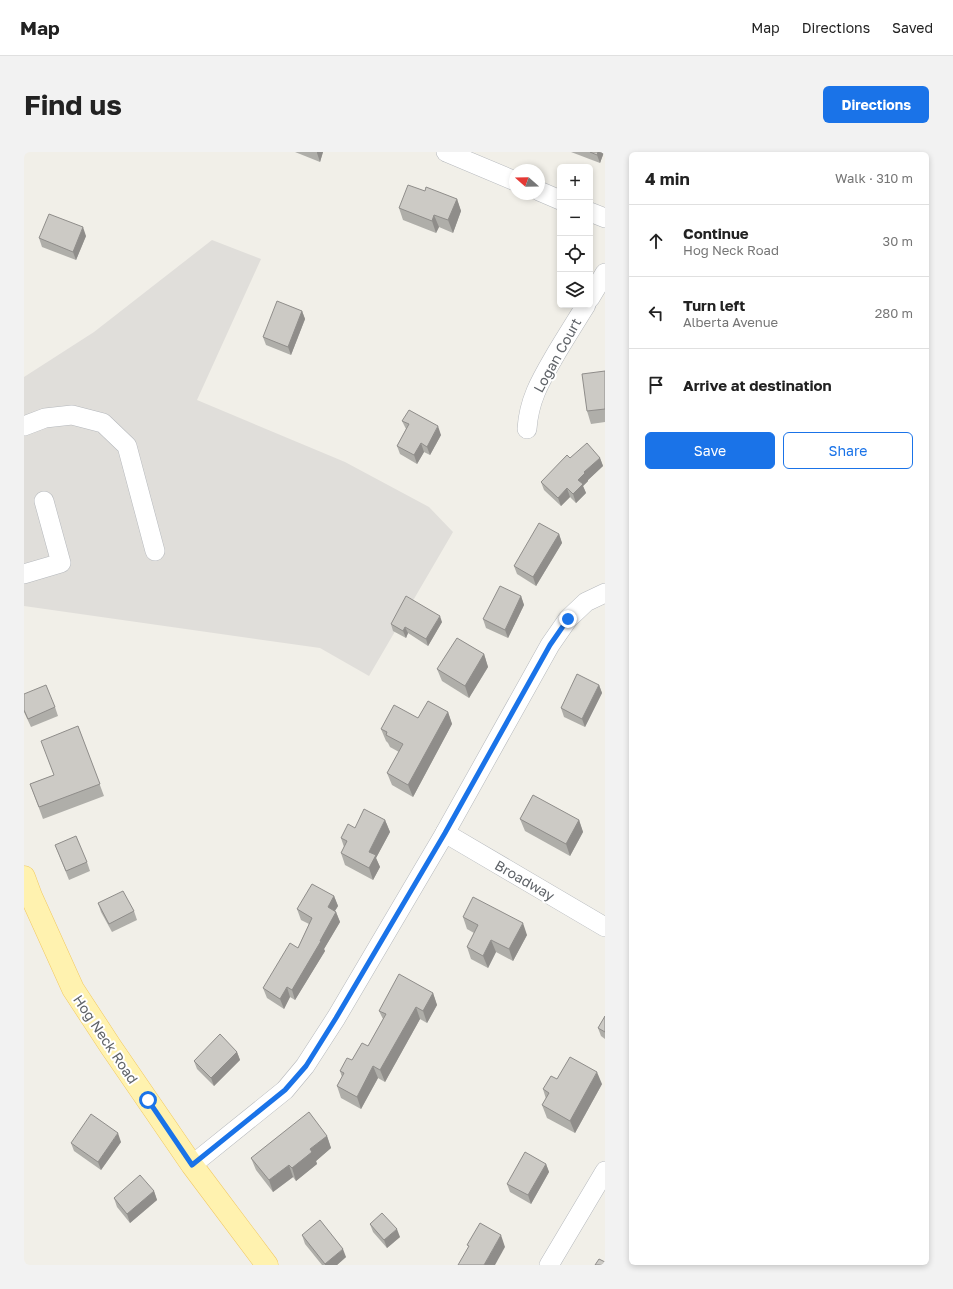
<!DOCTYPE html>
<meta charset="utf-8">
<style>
:root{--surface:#fff;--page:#f2f2f2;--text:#222;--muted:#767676;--line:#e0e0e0;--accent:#1a73e8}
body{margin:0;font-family:"Golos Text",sans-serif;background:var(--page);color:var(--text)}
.controls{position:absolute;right:12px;top:12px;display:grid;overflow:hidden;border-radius:6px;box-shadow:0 2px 6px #0003}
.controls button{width:36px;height:36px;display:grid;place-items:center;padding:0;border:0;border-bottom:1px solid var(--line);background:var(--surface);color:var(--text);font:20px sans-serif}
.compass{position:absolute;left:485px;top:12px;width:36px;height:36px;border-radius:50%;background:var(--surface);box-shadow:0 2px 6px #0003;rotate:290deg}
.stop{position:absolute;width:12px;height:12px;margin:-9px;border:3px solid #1a73e8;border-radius:50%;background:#fff}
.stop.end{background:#1a73e8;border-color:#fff;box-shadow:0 1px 4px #0008}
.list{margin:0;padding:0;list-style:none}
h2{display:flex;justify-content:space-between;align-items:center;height:52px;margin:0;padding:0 16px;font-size:17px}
h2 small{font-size:13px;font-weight:400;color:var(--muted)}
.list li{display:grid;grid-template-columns:26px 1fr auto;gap:12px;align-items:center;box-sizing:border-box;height:72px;padding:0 16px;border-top:1px solid var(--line)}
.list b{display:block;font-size:15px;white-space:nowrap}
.list p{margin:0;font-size:13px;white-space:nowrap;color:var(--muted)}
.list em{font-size:13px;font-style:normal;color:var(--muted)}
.actions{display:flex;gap:8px;padding:12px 16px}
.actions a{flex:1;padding:9px 0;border:1px solid var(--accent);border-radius:6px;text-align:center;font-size:14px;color:var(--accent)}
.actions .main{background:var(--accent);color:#fff}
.icon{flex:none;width:22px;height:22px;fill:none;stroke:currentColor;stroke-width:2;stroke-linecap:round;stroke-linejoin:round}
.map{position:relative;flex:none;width:581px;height:1113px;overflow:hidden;border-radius:6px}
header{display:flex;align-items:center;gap:24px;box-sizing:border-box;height:56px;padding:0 20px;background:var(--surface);border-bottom:1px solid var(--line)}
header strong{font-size:19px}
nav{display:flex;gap:22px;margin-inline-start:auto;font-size:14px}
.intro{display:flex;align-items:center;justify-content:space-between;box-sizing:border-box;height:96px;padding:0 24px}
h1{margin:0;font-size:28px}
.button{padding:10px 18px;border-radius:6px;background:var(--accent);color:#fff;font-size:14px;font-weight:700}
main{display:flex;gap:24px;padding:0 24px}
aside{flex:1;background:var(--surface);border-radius:6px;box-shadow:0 2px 6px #0003}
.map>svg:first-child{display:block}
.industrial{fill:#e0deda}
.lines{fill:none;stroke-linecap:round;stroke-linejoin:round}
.minor-casing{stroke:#b5b8bc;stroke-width:20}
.major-casing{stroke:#f2c960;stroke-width:23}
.minor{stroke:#fff;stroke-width:19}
.major{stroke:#fff2af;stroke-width:22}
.wall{fill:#afaea9}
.shaded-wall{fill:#8f8d8a}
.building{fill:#cccac5;stroke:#8f8d8a}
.route{stroke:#1a73e8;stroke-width:5}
.labels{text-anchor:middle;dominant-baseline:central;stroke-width:4;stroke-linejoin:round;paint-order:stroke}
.street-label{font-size:14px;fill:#5f6368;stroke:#fff}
</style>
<header>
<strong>Map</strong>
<nav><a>Map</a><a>Directions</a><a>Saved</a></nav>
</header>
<div class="intro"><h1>Find us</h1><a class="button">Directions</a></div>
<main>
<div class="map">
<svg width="581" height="1113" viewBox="0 0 581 1113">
<rect width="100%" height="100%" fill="#f1efe8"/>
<polygon class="industrial" points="188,88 237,107 173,248 321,310 405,355 429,380 345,524 296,496 0,454 0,225 70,180"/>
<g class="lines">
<g class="minor-casing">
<g id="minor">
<polyline points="422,0 491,29"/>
<polyline points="515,39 536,48"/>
<polyline points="566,60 581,66"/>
<polyline points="566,146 581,121"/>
<polyline points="0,274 21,266 48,263 79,271 103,294 131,399"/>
<path d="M503,277C505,246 518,226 533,200C542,185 552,169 562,153"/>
<polyline points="0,422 37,411 20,349"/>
<polyline points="421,681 581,775"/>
<polyline points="168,1013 261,938 281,914 312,866 421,681 526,493 544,467 562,450 581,441"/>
<polyline points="525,1113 581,1019"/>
</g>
</g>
<g class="major-casing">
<polyline id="major" points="0,725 7,744 49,837 87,895 168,1013 243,1113"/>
</g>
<use href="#minor" class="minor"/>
<use href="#major" class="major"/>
</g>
<g class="wall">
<polygon points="271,0 299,0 296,10"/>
<polygon points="547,0 580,0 576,11"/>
<polygon points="401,39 433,47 437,59 429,81 415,75 412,81 379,68 375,56"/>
<polygon points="62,84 52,108 18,95 15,86"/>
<polygon points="278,159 281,167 267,203 242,193 239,185"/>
<polygon points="581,219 581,270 567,272 563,259"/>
<polygon points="378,269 417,283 406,303 400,300 393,312 376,302 373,294 382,277"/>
<polygon points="546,306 576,306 579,314 564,328 564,329 559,334 562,341 552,351 546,345 537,354 520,338 517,330"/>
<polygon points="535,382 538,391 512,434 493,422 490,414"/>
<polygon points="497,444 500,453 484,486 462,476 459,467"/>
<polygon points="418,470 404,494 384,481 382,486 369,479 367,472"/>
<polygon points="460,502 464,515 445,546 418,529 413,517"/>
<polygon points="575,533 578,541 561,575 540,565 537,556"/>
<polygon points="0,542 31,555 34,564 7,575 0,560"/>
<polygon points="424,560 428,572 389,645 368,633 363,621 375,600 366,595 364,591 362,589 357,577 394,566"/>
<polygon points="54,574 80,644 19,667 6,632 30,623"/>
<polygon points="496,667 555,668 559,680 546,704 501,679"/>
<polygon points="361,668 366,680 352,706 356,715 349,728 321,713 317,701 320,695 317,686 331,676"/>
<polygon points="31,693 63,710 66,719 45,728"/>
<polygon points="310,744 314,754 311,759 312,760 316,770 300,797 301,799 271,848 266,845 260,857 243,846 239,836 274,796 285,772 277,768 273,757"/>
<polygon points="74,751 110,759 113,768 88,780 77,760"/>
<polygon points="439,765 503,783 489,809 472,800 464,816 447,807 443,795 450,781 443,777"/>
<polygon points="409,841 413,853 403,871 396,867 361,930 354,926 337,957 317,946 313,934 318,925 316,919 344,894 359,867 355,859"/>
<polygon points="581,864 581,887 577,884 574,876"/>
<polygon points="213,900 216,908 190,934 173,917 170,909"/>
<polygon points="533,927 578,932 551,981 523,966 518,953 522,947 519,937"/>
<polygon points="303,984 307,996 292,1009 293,1012 272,1029 269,1025 249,1040 232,1018 227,1006"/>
<polygon points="97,990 77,1018 50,999 47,991"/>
<polygon points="522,1012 525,1020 507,1052 486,1040 483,1032"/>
<polygon points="130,1039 133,1048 106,1071 93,1055 90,1046"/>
<polygon points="346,1072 376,1085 363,1096 349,1080"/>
<polygon points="278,1083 322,1105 313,1113 298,1113 281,1092"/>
</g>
<g class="shaded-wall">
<polygon points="293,0 299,0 296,10 293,1"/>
<polygon points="574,0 580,0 576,11 573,3"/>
<polygon points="433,47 437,59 429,81 424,68"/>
<polygon points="410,63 415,75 412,81 408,69"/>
<polygon points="59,75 62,84 52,108 49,100"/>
<polygon points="278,159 281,167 267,203 264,195"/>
<polygon points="414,274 417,283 406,303 403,295"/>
<polygon points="397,291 400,300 393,312 390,303"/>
<polygon points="576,306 579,314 564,328 564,329 559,334 562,341 552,351 549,342 554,328 560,320"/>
<polygon points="543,336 546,345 537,354 534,346"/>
<polygon points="535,382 538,391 512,434 509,425"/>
<polygon points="497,444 500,453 484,486 481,478"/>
<polygon points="416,464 418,470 404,494 402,487"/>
<polygon points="381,475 384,481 382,486 379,479"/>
<polygon points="460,502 464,515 445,546 441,534"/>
<polygon points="575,533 578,541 561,575 558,567"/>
<polygon points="424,560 428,572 389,645 384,633"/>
<polygon points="361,668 366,680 352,706 356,715 349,728 345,716 345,700"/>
<polygon points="555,668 559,680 546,704 542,692"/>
<polygon points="310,744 314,754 307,765 304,755"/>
<polygon points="312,760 316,770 300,797 301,799 271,848 268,838"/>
<polygon points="499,771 503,783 489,809 485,797"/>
<polygon points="467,788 472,800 464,816 459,804"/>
<polygon points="263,835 266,845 260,857 256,847"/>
<polygon points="409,841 413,853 403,871 399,859"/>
<polygon points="392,855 396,867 361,930 356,918"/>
<polygon points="213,900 216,908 190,934 187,926"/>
<polygon points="349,914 354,926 337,957 333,945"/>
<polygon points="573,920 578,932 551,981 546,969"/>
<polygon points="94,981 97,990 77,1018 74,1010"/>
<polygon points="303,984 307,996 292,1009 293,1012 272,1029 268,1016 286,997"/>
<polygon points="522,1012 525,1020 507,1052 504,1043"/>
<polygon points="265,1013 269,1025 249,1040 245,1028"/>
<polygon points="130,1039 133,1048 106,1071 103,1062"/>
<polygon points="373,1077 376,1085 363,1096 360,1088"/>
<polygon points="477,1083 481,1095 471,1113 460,1113"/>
<polygon points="319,1097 322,1105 313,1113 301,1113 301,1112"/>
</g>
<g class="building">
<polygon points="566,0 574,0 573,3"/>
<polygon points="384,33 401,39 402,35 433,47 424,68 410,63 408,69 375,56"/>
<polygon points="25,62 59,75 49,100 15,86"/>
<polygon points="253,149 278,159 264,195 239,185"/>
<polygon points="581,219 581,257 563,259 558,222"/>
<polygon points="385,258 414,274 403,295 397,291 390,303 373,294 385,272 378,269"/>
<polygon points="563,291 576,306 560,320 561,321 554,328 559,332 549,342 543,336 534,346 517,330 543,303 546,306"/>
<polygon points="515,371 535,382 509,425 490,414"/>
<polygon points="476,434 497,444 481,478 459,467"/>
<polygon points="382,444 416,464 402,487 381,475 379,479 367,472"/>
<polygon points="433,486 460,502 441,534 413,517"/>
<polygon points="553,522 575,533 558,567 537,556"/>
<polygon points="22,533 31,555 4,567 0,558 0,542"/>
<polygon points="404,549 424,560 384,633 363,621 379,592 362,583 363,580 357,577 370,553 394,566"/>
<polygon points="54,574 76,632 15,655 6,632 30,623 17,589"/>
<polygon points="509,643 555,668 542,692 496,667"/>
<polygon points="340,657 361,668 345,700 352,703 345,716 317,701 323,689 317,686 324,672 331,676"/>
<polygon points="52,684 63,710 42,719 31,693"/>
<polygon points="288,732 310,744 304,755 312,760 296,789 297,789 268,838 263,835 256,847 239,836 266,791 274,796 288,766 273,757"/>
<polygon points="99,739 110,759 85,772 74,751"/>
<polygon points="449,745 499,771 485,797 467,788 459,804 443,795 454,773 439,765"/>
<polygon points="375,822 409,841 399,859 392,855 356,918 349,914 333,945 313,934 320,921 316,919 323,906 328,908 338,891 344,894 362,862 355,859"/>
<polygon points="581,864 581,880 574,876"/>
<polygon points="196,882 213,900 187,926 170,909"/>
<polygon points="546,905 573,920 546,969 518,953 525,941 519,937 527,924 533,927"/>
<polygon points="285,960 303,984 286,997 288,1000 268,1016 265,1013 245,1028 227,1006"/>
<polygon points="67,962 94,981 74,1010 47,991"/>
<polygon points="501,1000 522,1012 504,1043 483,1032"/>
<polygon points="116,1023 130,1039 103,1062 90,1046"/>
<polygon points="358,1061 373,1077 360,1088 346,1072"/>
<polygon points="296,1068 319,1097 301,1112 278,1083"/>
<polygon points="456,1071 477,1083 460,1113 434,1113 445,1094 443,1093"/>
<polygon points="575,1107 581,1110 581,1113 571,1113"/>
</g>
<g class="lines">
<polyline class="route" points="124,948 168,1013 261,938 282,914 312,866 421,681 526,493 544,467"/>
</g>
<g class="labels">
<g class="street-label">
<text transform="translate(533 203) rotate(-61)">Logan Court</text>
<text transform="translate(501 728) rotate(30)">Broadway</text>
<text transform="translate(82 887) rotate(56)">Hog Neck Road</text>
</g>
</g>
</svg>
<div class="controls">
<button>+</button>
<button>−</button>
<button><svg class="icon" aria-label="locate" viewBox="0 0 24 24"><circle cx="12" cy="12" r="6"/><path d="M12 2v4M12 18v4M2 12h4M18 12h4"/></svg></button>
<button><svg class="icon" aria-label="layers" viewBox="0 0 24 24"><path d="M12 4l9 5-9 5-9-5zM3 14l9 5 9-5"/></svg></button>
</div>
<svg class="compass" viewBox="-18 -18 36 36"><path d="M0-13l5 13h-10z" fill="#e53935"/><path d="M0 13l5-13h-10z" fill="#767676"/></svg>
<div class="stop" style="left:124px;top:948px"></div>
<div class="stop end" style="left:544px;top:467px"></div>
</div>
<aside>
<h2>4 min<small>Walk · 310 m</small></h2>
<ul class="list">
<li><svg class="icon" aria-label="ahead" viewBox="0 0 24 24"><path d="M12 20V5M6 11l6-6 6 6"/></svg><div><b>Continue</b><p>Hog Neck Road</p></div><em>30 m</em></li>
<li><svg class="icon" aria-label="left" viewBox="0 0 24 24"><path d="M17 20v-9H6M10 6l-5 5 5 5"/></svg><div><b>Turn left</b><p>Alberta Avenue</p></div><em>280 m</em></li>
<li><svg class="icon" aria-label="arrive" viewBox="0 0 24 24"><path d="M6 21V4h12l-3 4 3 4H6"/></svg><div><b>Arrive at destination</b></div></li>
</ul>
<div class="actions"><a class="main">Save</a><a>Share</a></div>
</aside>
</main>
